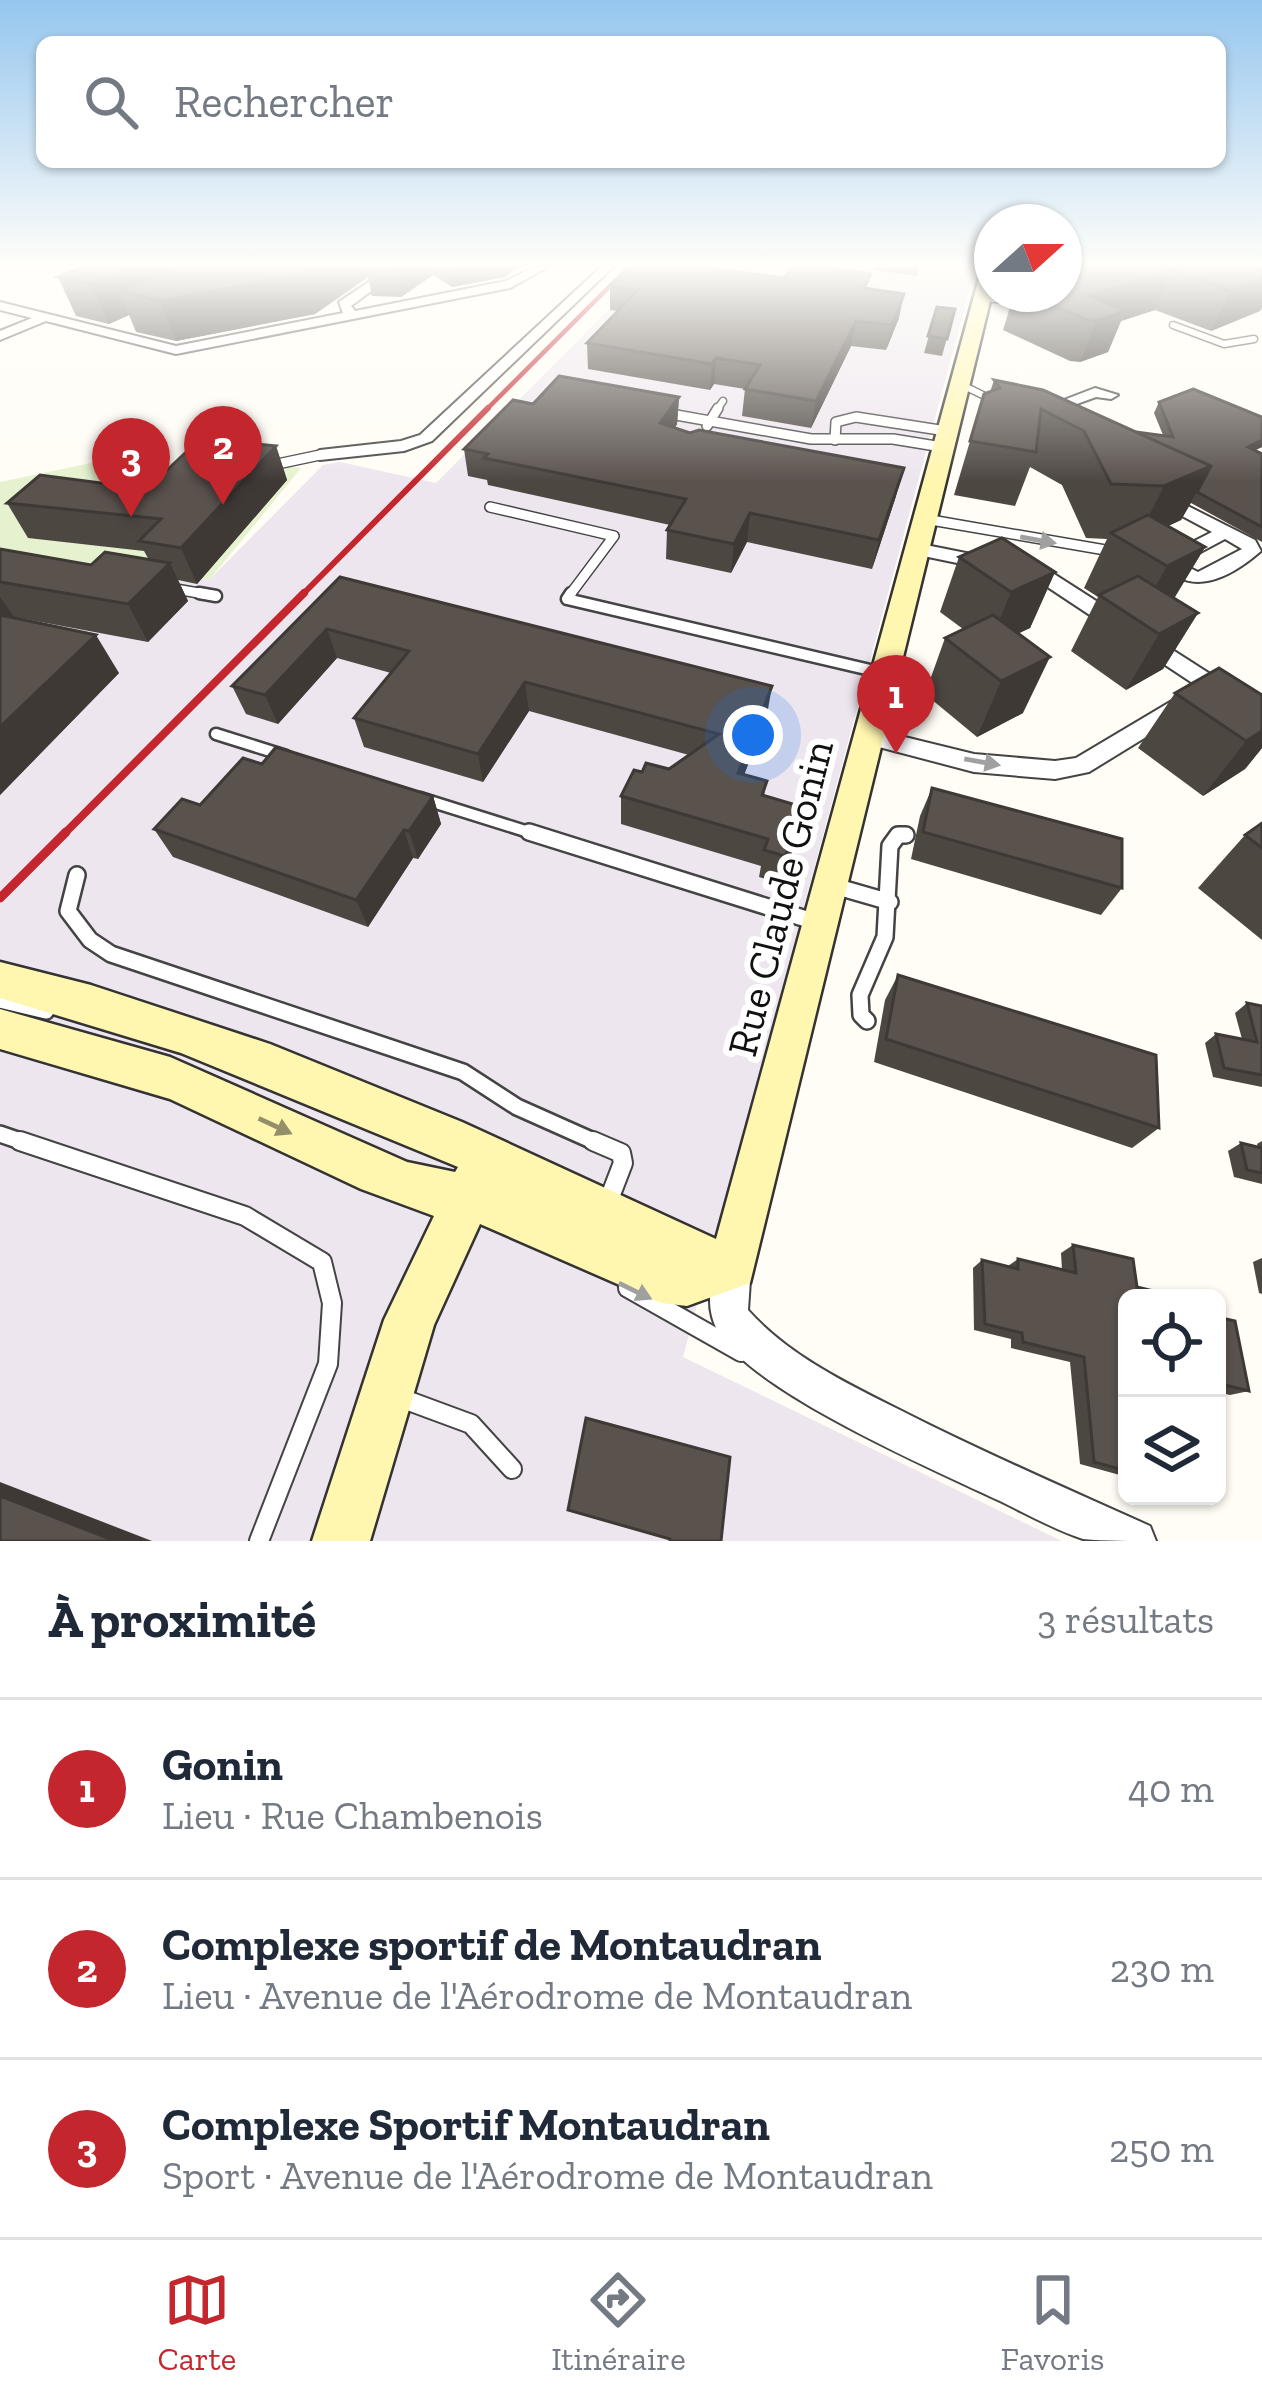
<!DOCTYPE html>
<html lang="fr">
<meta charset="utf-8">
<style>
:root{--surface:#fff;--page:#f2f2f3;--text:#1f2937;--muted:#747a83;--line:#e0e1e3;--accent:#c4262e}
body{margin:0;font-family:"Zilla Slab",serif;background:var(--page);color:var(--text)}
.controls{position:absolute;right:36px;bottom:36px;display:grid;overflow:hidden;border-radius:18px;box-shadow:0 3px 9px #0004}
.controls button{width:108px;height:108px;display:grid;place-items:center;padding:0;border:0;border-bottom:3px solid var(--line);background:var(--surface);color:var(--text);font:60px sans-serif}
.compass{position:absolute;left:974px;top:204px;width:108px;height:108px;border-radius:50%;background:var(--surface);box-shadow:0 3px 9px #0004;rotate:69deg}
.you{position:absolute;left:753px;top:735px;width:42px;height:42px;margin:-30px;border:9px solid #fff;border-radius:50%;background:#1a73e8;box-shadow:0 0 0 18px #1a73e833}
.badge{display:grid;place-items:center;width:78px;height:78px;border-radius:50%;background:var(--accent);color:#fff;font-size:39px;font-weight:700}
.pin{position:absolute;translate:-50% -99px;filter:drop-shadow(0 3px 6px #0008)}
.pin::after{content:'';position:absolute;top:63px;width:42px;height:36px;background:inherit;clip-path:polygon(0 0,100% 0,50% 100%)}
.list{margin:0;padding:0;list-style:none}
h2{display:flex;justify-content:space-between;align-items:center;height:156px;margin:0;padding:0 48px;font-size:51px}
h2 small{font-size:39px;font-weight:400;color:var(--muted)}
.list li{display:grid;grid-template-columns:78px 1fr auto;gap:36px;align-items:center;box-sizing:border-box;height:180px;padding:0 48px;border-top:3px solid var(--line)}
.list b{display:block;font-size:45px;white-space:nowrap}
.list p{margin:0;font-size:39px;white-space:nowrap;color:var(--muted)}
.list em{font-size:39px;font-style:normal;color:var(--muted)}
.icon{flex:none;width:66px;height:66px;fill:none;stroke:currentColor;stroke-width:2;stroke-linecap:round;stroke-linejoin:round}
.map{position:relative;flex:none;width:1262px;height:1541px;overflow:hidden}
.search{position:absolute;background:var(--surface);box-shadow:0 3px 9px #0004;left:36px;right:36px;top:36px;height:132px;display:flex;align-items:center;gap:30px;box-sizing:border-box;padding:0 42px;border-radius:18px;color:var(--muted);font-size:45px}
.sheet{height:696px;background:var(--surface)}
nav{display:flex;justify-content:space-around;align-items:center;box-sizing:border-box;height:168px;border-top:3px solid var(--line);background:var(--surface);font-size:33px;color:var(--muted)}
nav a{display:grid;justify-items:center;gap:6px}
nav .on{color:var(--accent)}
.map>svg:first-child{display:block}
.industrial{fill:#eee6ef}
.pitch{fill:#e6f2cf}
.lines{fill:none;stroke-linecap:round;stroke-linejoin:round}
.lane-far4-casing{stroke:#444;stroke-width:9}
.lane-far3-casing{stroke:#444;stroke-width:12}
.lane-far2-casing{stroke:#444;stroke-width:15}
.lane-far1-casing{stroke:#444;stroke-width:20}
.lane-casing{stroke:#444;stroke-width:22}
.street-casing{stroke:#444;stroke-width:4}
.secondary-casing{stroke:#333;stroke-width:5}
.lane-far4{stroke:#fff;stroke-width:6}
.lane-far3{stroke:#fff;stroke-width:9}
.lane-far2{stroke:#fff;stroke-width:10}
.lane-far1{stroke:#fff;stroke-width:15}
.lane{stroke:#fff;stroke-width:18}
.street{fill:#fff;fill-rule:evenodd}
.secondary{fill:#fff6b0;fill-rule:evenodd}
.rail-far3{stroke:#c4262e;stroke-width:4.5}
.rail-far2{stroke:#c4262e;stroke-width:6}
.rail-far1{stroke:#c4262e;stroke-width:8}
.rail{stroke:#c4262e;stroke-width:9}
.wall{fill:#4d4742}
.shaded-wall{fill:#3f3936}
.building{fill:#5a524d;stroke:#3f3936;stroke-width:3}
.oneway{fill:#a0a0a0}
.oneway2{fill:#948f68}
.labels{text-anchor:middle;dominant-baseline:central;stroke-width:12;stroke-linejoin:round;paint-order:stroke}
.street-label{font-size:42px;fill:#111;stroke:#fff}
</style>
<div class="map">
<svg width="1262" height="1541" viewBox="0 0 1262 1541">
<rect width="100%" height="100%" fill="#fffdf5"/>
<polygon class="industrial" points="651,267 975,269 683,1357 1062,1541 0,1541 0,551 210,579 323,465 340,462 436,483"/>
<polygon class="pitch" points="223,450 224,460 301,468 210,579 0,551 0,482 96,462 101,481"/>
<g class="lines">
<g class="lane-far4-casing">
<g id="lane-far4">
<polyline points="979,298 1009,300 1032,294"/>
<polyline points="1173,325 1224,344 1254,339"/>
<polyline points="958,383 995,401"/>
<polyline points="716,411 723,401"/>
</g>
</g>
<g class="lane-far3-casing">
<g id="lane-far3">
<polyline points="665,413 811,439 893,439 942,447"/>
<polyline points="707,426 718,408"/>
<polyline points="835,440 836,422 856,417 946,431"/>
<polyline points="268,466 320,455"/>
<polyline points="490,507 614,536 569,596"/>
<polyline points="925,519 1117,552"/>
<polyline points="170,588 216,596"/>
</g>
</g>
<g class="lane-far2-casing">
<g id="lane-far2">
<polyline points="199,593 216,596"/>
<polyline points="571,593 567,599 883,673"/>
<polyline points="216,734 286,756"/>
<polyline points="420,798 538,835"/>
<polyline points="898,835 906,835"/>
</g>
</g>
<g class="lane-far1-casing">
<g id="lane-far1">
<polyline points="529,832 819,923"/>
<polyline points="77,875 68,911 90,940 111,954 463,1072 517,1107 600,1144"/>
<polyline points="831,885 890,902"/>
<polyline points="0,1000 46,1011"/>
<polyline points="867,1021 861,1015 860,995 885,937 890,846 898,835 906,835"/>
<polyline points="0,1134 29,1144"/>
</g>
</g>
<g class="lane-casing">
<g id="lane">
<polyline points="20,1141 245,1216 322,1262 332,1303 328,1364 259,1541"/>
<polyline points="593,1141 621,1153 623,1163 608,1202"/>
<polyline points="628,1288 741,1352"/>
<polyline points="398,1397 471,1424 512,1469"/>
</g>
</g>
<g class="street-casing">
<g id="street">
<polygon points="391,267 404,267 351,306 355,311 506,281 534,267 548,267 510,288 176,354 46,321 0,340 0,331 32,318 0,310 0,302 176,346 343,313 339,302"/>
<polygon points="601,267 613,267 432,441 404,451 320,460 312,455 320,450 401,441 420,435"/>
<polygon points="1095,388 1118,395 1111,399 1096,397 1038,418 1030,413"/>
<path d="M1162,493L1255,540L1261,551C1230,578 1190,599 1159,562L1161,558L1212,532L1156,502V494ZM1225,539L1242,549L1198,572L1180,563Z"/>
<polygon points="916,543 986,557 995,563 986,569 909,553 907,549"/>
<polygon points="1021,564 1054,574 1221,681 1224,686 1221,691 1089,772 1055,779 974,772 860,742 856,736 860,730 868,728 974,754 1055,761 1076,758 1197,686 1040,582 1011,570"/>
<path d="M733,1248L746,1253L751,1266L748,1310C788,1355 846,1383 900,1410C982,1452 1066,1488 1150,1526L1156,1541C1134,1541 1104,1541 1083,1539C1055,1530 1027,1514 1000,1501C934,1470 754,1392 719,1333C704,1309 710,1278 720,1253Z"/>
</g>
</g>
<g class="secondary-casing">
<polygon id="secondary" points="982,267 992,267 992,293 750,1283 687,1306 661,1303 480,1224 434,1325 370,1541 312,1541 384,1320 434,1216 361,1189 170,1099 0,1049 0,1009 170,1057 407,1162 455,1172 458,1167 181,1053 0,998 0,962 91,985 270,1044 462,1122 716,1239"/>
</g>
<use href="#lane-far4" class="lane-far4"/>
<use href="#lane-far3" class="lane-far3"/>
<use href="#lane-far2" class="lane-far2"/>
<use href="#lane-far1" class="lane-far1"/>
<use href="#lane" class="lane"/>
<use href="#street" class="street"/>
<use href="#secondary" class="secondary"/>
<polyline class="rail-far3" points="485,411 629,267"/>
<polyline class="rail-far2" points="301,596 488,408"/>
<polyline class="rail-far1" points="63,835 304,593"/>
<polyline class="rail" points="0,898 66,832"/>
</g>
<g class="wall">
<polygon points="82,267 518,267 505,277 452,287 433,275 401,297 372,296 368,277 315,314 176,341 136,332 129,315 109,324 76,316 58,277"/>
<polygon points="875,267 920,267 916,276 874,270"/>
<polygon points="1082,267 1262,267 1262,308 1260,311 1211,331 1155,310 1121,321 1108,352 1080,362 1070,361 1003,330 1014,294 1064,294 1084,268"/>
<polygon points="833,269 868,288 899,318 886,350 851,346 811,428 742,416 745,389 714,384 710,390 588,369 587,343 618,311 610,310 610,286 784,278"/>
<polygon points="937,307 955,309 942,356 924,353"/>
<polygon points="994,380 1136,432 1163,435 1154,413 1159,402 1262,417 1262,447 1255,450 1262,454 1262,542 1191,503 1181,520 1168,526 1205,547 1174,598 1198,613 1163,669 1126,690 1071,651 1098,597 1084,588 1107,539 1086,538 1062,485 1030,467 1015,506 954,495 984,394 990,392"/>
<polygon points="679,397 677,424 675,428 896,496 872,569 747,542 731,573 666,559 667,530 670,525 488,485 487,480 468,476 464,449 533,404"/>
<polygon points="276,446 287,480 197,584 178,580 188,601 148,642 14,617 119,673 0,795 0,549 91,565 149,560 144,551 28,538 7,503 147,489"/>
<polygon points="959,557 1055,572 1030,628 1018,633 1023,713 977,737 925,694 945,638 963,629 940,612"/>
<polygon points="340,577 767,715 744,775 767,781 764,796 799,836 779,883 759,877 761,866 621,824 621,796 642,772 669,769 689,755 529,711 483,782 364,747 354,718 391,673 337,658 278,724 246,714 232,686"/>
<polygon points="1175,693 1262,695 1262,748 1245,769 1203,796 1138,748"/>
<polygon points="262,764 433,796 441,824 418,859 413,858 368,927 173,857 154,829 200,805"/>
<polygon points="932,788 1122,888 1101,915 911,859 920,816"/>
<polygon points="1262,823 1262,940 1198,888 1245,835"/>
<polygon points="898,975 1159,1128 1132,1148 874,1062 885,1000"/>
<polygon points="1247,1003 1262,1006 1262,1087 1213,1077 1205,1043 1216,1034 1242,1039 1235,1013"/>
<polygon points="1262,1141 1262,1184 1234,1177 1228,1151 1241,1143 1258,1147 1257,1144"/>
<polygon points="1073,1245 1127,1298 1127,1477 1080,1464 1070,1362 1011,1348 1011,1339 974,1330 973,1268 982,1260 1008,1266 1018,1259 1062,1270 1061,1253"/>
<polygon points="1262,1258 1262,1294 1259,1293 1253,1262"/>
<polygon points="1217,1317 1249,1391 1230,1395 1217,1392"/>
</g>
<g class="shaded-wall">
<polygon points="134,267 235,267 119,291 129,315 109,324 91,284"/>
<polygon points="317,267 366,267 368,277 315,314 176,341 160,301"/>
<polygon points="395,267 432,267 433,275 401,297"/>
<polygon points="449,267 518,267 505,277 452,287"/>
<polygon points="1172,270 1155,310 1121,321 1108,352 1080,362 1096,321 1090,296"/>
<polygon points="1262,279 1262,308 1260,311 1211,331 1231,291"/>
<polygon points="904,294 899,318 886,350 892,325"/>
<polygon points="856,321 851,346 811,428 816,401"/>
<polygon points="716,358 714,384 710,390 712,364"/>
<polygon points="679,397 677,424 659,450 660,423"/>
<polygon points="1262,440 1262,447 1241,457 1248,447"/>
<polygon points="276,446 287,480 197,584 181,548"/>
<polygon points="1211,466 1181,520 1136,541 1164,486"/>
<polygon points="904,468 896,496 872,569 879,540"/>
<polygon points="750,513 747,542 731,573 734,544"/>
<polygon points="1205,547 1172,602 1136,621 1167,566"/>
<polygon points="170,563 188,601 148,642 128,604"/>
<polygon points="1055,572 1030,628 988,648 1011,592"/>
<polygon points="0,597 14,617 0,638"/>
<polygon points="1198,613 1163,669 1126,690 1159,634"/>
<polygon points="327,629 337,658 278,724 265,695"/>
<polygon points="96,635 119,673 0,795 0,727"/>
<polygon points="1050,657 1023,713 977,737 1001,681"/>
<polygon points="525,682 529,711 483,782 478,754"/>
<polygon points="772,686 767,715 734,801 738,773"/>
<polygon points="1262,731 1262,748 1245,769 1203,796 1246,741"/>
<polygon points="433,796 441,824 418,859 409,831"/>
<polygon points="806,808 799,836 779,883 785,856"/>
<polygon points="404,830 413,858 368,927 356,900"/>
<polygon points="0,1482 152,1541 115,1541 0,1496"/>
</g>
<g class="building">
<polygon points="82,267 134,267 91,284 58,277"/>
<polygon points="176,267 317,267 304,274 160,301 119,291"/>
<polygon points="629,267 702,267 784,278 792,267 825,267 871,274 864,288 904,294 892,325 856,321 816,401 745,389 760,365 716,358 712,364 587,343 638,290 610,286"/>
<polygon points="1086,267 1262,267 1262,279 1231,291 1172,270 1090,296 1125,311 1096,321 1085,319 1025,294 1064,294 1064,274"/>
<polygon points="937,307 955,309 947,339 928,336"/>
<polygon points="559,376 679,397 660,423 690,433 699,430 904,468 879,540 750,513 734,544 667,530 686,499 484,458 488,454 464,449 513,400 533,404"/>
<polygon points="994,380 1043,390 1211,466 1164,486 1111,484 1084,431 1041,409 1036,452 970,441 984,394 1000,388"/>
<polygon points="1193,389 1262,417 1262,440 1248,447 1262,454 1262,527 1197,492 1211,466 1136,432 1173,437 1159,402"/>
<polygon points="201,438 276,446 181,548 139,541 161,519 7,503 40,475 147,489"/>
<polygon points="1148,515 1205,547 1167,566 1111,533"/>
<polygon points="1002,538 1055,572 1011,592 959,557"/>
<polygon points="0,549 91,565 105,552 170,563 128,604 0,582"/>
<polygon points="1138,576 1198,613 1159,634 1099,595"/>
<polygon points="340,577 772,686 738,773 767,781 762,795 806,808 785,856 764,850 768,839 621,796 634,770 642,772 646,763 669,769 719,734 525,682 478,754 354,718 409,651 327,629 265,695 232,686"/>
<polygon points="0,615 96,635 0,727"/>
<polygon points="993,615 1050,657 1001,681 945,638"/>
<polygon points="1219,668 1262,695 1262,731 1246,741 1175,693"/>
<polygon points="276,747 433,796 409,831 404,830 356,900 154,829 182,799 200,805 243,758 262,764"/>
<polygon points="932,788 1122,839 1122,888 923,832"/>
<polygon points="1262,823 1262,848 1245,835"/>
<polygon points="898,975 1156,1055 1159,1128 886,1039"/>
<polygon points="1247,1003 1262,1006 1262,1075 1224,1068 1216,1034 1257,1042"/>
<polygon points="1241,1143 1262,1148 1262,1173 1247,1170"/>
<polygon points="1073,1245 1133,1259 1137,1287 1182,1298 1127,1298 1127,1471 1094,1462 1084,1357 1023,1342 1022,1333 985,1324 982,1260 1018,1269 1018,1259 1076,1273"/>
<polygon points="1217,1317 1235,1321 1249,1391 1217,1383"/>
<polygon points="586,1418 730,1457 721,1541 670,1541 670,1539 568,1510"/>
<polygon points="0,1496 115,1541 0,1541"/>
</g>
<defs><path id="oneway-solid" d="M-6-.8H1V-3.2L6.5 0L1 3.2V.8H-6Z" transform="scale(3)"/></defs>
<g class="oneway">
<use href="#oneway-solid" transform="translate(1038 540) rotate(10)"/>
<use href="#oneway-solid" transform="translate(982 762) rotate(10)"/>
<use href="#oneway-solid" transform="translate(635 1291) rotate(26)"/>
</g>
<use class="oneway2" href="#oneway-solid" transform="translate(275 1126) rotate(25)"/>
<linearGradient id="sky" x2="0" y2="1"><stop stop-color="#95c6ee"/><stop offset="0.55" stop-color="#fffefa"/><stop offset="1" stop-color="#fffefa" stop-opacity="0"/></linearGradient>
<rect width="1262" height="482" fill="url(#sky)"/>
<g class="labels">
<g class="street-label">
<text transform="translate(780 898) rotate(-76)">Rue Claude Gonin</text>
</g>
</g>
</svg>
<div class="controls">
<button><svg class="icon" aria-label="locate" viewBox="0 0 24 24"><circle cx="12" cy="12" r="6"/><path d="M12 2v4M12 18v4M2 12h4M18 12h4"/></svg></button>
<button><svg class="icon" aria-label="layers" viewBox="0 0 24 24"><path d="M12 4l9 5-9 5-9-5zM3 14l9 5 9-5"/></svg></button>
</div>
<svg class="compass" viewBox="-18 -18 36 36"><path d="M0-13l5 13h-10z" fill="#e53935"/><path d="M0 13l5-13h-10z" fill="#747a83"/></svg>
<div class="you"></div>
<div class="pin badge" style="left:896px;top:754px">1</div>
<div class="pin badge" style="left:223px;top:505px">2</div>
<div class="pin badge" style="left:131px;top:517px">3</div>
<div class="search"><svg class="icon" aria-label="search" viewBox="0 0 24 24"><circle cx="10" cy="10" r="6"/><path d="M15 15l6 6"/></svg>Rechercher</div>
</div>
<section class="sheet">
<h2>À proximité<small>3 résultats</small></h2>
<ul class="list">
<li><span class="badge">1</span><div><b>Gonin</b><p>Lieu · Rue Chambenois</p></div><em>40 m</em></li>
<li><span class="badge">2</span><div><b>Complexe sportif de Montaudran</b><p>Lieu · Avenue de l'Aérodrome de Montaudran</p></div><em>230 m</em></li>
<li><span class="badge">3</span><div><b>Complexe Sportif Montaudran</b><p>Sport · Avenue de l'Aérodrome de Montaudran</p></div><em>250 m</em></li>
</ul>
</section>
<nav>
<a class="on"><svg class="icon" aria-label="map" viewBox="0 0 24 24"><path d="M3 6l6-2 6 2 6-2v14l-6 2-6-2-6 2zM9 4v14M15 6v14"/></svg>Carte</a>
<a><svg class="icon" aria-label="directions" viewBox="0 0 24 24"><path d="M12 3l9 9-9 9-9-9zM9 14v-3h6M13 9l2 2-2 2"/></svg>Itinéraire</a>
<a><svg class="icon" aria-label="saved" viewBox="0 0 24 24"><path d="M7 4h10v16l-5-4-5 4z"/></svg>Favoris</a>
</nav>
